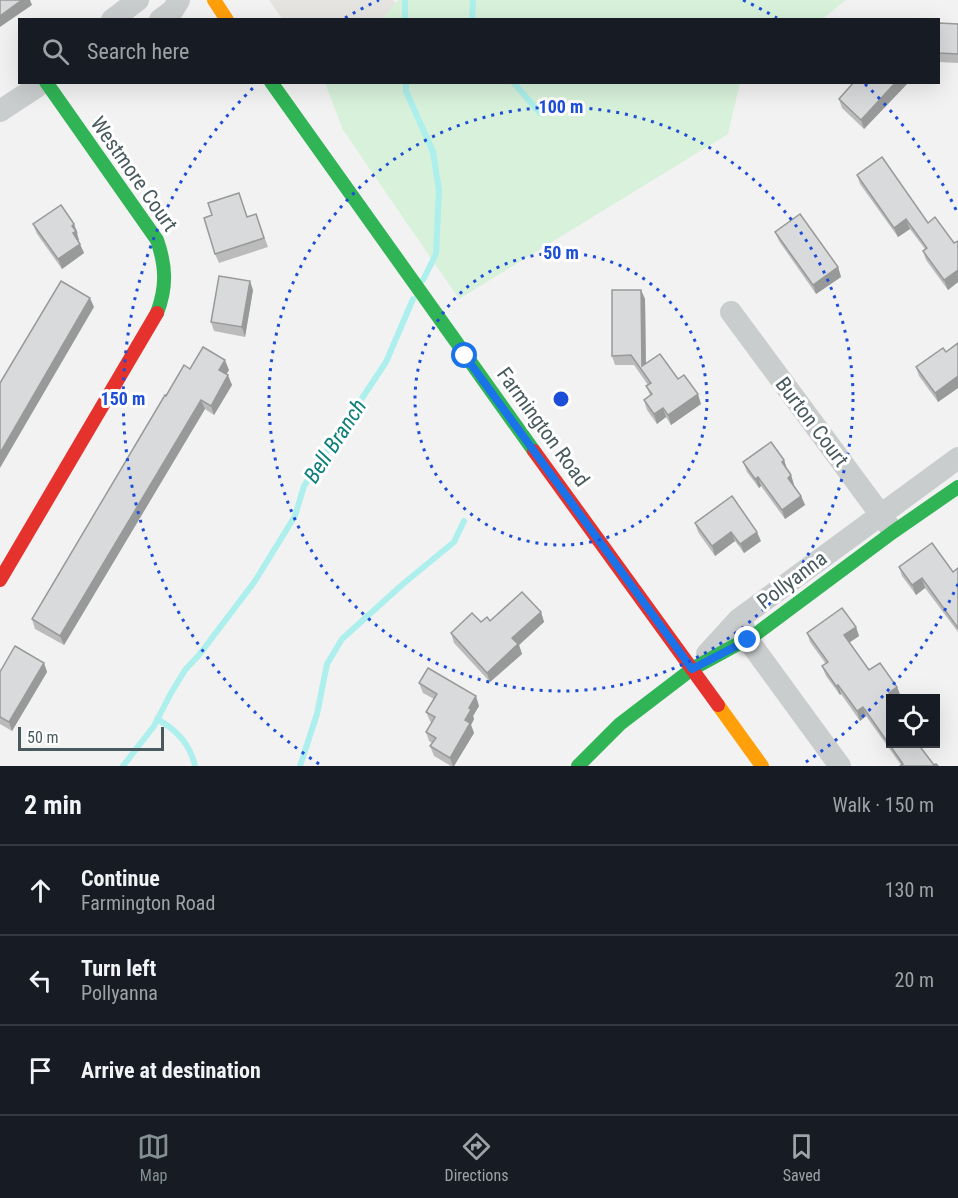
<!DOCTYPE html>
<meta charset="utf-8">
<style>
:root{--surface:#171b24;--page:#20242c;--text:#f1f3f6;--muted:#9ea1a6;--line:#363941;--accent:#848f92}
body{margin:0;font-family:"Roboto Condensed",sans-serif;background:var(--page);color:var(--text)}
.controls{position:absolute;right:18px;bottom:18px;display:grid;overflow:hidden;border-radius:0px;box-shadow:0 6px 24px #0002}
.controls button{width:54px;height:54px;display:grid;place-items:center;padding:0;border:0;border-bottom:2px solid var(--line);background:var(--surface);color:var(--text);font:30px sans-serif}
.scale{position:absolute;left:18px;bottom:15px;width:146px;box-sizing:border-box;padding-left:6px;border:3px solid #495a5f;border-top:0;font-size:16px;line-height:21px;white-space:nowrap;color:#495a5f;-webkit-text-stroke:4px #fff;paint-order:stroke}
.stop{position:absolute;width:18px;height:18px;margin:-14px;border:4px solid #1a73e8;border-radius:50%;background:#fff}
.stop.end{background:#1a73e8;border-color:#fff;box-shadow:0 2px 6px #0008}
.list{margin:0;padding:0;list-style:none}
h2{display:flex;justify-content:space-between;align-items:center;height:78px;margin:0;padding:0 24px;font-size:26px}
h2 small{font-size:20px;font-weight:400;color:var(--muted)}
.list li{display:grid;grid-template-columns:39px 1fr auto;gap:18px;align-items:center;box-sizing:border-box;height:90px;padding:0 24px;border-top:2px solid var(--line)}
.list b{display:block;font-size:22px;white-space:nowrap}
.list p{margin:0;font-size:20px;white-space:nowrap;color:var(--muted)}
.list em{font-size:20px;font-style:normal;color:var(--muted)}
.icon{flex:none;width:33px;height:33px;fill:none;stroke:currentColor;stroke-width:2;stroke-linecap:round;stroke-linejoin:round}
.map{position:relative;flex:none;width:958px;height:766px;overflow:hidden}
.search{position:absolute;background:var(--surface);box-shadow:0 6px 24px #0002;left:18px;right:18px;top:18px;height:66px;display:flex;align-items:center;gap:15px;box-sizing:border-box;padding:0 21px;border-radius:0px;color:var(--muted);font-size:22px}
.sheet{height:348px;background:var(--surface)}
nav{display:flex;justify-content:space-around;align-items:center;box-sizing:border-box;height:84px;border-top:2px solid var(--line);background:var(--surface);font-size:16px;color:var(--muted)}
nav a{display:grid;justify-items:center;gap:3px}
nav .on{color:var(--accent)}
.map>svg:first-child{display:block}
.commercial{fill:#e6e4e1}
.green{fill:#d7f1da}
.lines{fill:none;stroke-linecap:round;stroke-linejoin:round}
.stream{stroke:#acefec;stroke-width:6}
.street{stroke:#cacdce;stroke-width:22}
.fast{stroke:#30b455;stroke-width:14}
.slow{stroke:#ff9f0a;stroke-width:14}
.jam{stroke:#e5322d;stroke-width:14}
.wall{fill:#bbbbbc}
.shaded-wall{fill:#989999}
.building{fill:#d9dadb;stroke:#989999;stroke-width:1.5}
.route{stroke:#1a73e8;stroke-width:8}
.ring{fill:none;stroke:#1d4ed8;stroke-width:3;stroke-dasharray:3 6}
.labels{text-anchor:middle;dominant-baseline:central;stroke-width:6;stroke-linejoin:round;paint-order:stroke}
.street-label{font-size:21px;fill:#495a5f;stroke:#fff}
.water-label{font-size:22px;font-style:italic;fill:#0d807b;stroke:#fff}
.centre{fill:#1d4ed8;stroke:#fff;stroke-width:3}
.ring-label{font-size:18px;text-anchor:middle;font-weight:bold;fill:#1d4ed8;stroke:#fff;stroke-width:6;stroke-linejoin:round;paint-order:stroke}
</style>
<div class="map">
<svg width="958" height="766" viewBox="0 0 958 766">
<rect width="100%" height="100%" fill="#f3f2f2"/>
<polygon class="commercial" points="269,0 393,0 396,3 382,19 283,20"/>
<g class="green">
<polygon points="398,0 846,0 821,20 382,19"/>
<polygon points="325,83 740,83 728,134 459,299 343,130"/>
</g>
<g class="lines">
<g class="stream">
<polyline points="405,0 405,20"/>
<polyline points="472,20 473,0"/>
<polyline points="406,82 406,91 433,152 439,190 436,254 423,280"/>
<polyline points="513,82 540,113"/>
<path d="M157,719C177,730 190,744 195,766"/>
<polyline points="123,766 154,726 171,693 185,670 199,655 255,581 295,516 304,486 386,362 413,299"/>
<polyline points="300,766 317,714 327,664 342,639 403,584 454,542 464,521"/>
</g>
<g class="street">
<polyline points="112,20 138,0"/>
<polyline points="160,20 173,10 179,0"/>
<polyline points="0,111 44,82"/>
<polyline points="731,312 889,526"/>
<polyline points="743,625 748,640 840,766"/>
<polyline points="707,654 739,619 958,458"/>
</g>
<g class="fast">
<path d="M46,82L157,240C166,266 167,287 157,313"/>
<polyline points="271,82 534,451"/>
<polyline points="578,766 620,724 692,669 756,634 893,532 958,487"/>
</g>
<g class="slow">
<polyline points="214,0 227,20"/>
<polyline points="718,705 762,766"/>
</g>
<g class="jam">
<polyline points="534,451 718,705"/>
<polyline points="0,580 157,313"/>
</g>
</g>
<g class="wall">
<polygon points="939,23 958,24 958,63 939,62"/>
<polygon points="907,84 864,129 842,108 839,99"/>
<polygon points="857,175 928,223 954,243 958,241 958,282 948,290 926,260 923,251 925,249 910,229 898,237 860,184"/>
<polygon points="256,214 268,247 219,263 215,254 247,217"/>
<polygon points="33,224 74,224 78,233 77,234 79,240 78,241 84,253 62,269 37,234"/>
<polygon points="775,232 838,267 841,277 816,294 779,241"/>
<polygon points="253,290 245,337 214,331 211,322"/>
<polygon points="641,290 645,299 646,364 678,379 701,404 671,425 666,417 657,424 647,410 644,400 650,395 646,386 648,385 634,365 615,365 612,356"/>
<polygon points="958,343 958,388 938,402 919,376 916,367 946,352"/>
<polygon points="190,369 229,370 226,374 232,385 214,415 205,409 64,645 35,629 32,619 166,396"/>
<polygon points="784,460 787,469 791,475 794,485 801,496 805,505 785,519 761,486 759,488 747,472 743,462"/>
<polygon points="695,523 761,541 744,553 735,541 715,556 698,532"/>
<polygon points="899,567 953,572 958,568 958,632 925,588 916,595 902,576"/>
<polygon points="541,612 544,622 519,645 522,654 490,682 454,643 451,633 481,622"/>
<polygon points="856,627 859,636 849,643 869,670 897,687 901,697 898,699 891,699 891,744 934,765 938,766 901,765 866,716 860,721 841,694 840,695 826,676 822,666 826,664 810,642 807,633"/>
<polygon points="44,663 47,672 12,731 0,724 0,672"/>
<polygon points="419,683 479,706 473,716 474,719 471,725 474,733 454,766 451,766 434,756 430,746 432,743 429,741 426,732 432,723 430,721 426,712 434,699 423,693"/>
</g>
<g class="shaded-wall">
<polygon points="22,0 30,0 32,5 0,27 0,16"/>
<polygon points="896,82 906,82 907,84 864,129 861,120"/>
<polygon points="906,219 910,229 898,237 894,228"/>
<polygon points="74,224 79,240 76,243 73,233 72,226"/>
<polygon points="80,244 84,253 62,269 58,259"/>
<polygon points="838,267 841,277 816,294 813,285"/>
<polygon points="958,270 958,282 948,290 944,280"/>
<polygon points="250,281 253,290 245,337 242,327"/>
<polygon points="641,290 645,299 646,376 642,366"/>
<polygon points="90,298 94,307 0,468 0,453"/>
<polygon points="225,360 229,370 223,380 219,370"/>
<polygon points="228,375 232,385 214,415 211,406"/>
<polygon points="958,376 958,388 938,402 935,393"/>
<polygon points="698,394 701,404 671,425 668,415"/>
<polygon points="201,400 205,409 64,645 60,636"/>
<polygon points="663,408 666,417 657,424 654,414"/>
<polygon points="784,460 787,469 782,462"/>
<polygon points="791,475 794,485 791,487 788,478"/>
<polygon points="758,477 761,486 759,488 755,479"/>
<polygon points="801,496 805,505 785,519 782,510"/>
<polygon points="731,532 735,541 715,556 712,546"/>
<polygon points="757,532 761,541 744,553 740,544"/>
<polygon points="922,578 925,588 916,595 912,585"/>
<polygon points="541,612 544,622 519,645 522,654 490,682 487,673 512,638"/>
<polygon points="856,627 859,636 847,644 844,635"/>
<polygon points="44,663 47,672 12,731 9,722"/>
<polygon points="838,685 841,694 840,695 836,686"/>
<polygon points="897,687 901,697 898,699 891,699 889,693"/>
<polygon points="476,696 479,706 473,716 474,719 471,725 474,733 454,766 453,766 450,758 469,708"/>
<polygon points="863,707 866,716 860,721 857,711"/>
</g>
<g class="building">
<polygon points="0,0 22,0 0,16"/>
<polygon points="939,23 958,24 958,54 939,53"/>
<polygon points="854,82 896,82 861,120 839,99"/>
<polygon points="882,157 928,223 935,217 954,243 958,241 958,270 944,280 923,251 927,248 906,219 894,228 857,175"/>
<polygon points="239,193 247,217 256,214 264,238 215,254 204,218 212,215 208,203"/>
<polygon points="61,205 74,224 72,226 76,231 73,233 80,244 58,259 33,224"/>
<polygon points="800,214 838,267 813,285 775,232"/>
<polygon points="219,276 250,281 242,327 211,322"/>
<polygon points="61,281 90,298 0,453 0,383"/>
<polygon points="612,290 641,290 642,366 660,354 678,379 684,375 698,394 668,415 663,408 654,414 644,400 652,394 646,386 651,383 631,355 612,356"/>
<polygon points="958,343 958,376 935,393 916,367 943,348 946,352"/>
<polygon points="203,347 225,360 219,370 228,375 211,406 201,400 60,636 32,619 165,395 166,396 184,365 190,369"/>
<polygon points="771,442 784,460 782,462 791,475 788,478 801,496 782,510 758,477 755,479 743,462"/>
<polygon points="732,496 757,532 740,544 731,532 712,546 695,523"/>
<polygon points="932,543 953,572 958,568 958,628 922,578 912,585 899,567"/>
<polygon points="522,592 541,612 512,638 518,644 487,673 451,633 472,613 481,622 487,617 490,621"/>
<polygon points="842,608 856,627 844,635 869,670 880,663 897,687 889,693 893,699 891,699 891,702 889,703 891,705 891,744 918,744 934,765 936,764 938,766 900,766 903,764 863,707 857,711 838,685 836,686 822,666 828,662 807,633"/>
<polygon points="15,646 44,663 9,722 0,717 0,672"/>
<polygon points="428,668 476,696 469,708 471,710 465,720 470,723 450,758 430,746 436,738 426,732 435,717 426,712 437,694 419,683"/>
</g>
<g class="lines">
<polyline class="route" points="465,356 692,669 748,640"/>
</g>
<g class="ring">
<circle cx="561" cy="399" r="146"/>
<circle cx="561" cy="399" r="292"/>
<path d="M958 584A438 438 0 0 1 803 764M319 764A438 438 0 0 1 257 84M345 18A438 438 0 0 1 379 0M743 0A438 438 0 0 1 777 18M865 84A438 438 0 0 1 958 214"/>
</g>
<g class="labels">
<g class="street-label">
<text transform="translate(134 174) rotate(55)">Westmore Court</text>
<text transform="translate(812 422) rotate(53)">Burton Court</text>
<text transform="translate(543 427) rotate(54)">Farmington Road</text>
<text transform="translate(792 580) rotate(-37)">Pollyanna</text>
</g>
<g class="water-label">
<text transform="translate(335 441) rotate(-57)">Bell Branch</text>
</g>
</g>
<circle cx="561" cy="399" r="9" class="centre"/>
<g class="ring-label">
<text x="561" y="113">100 m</text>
<text x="561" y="259">50 m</text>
<text x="123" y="405">150 m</text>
</g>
</svg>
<div class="controls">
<button><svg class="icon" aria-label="locate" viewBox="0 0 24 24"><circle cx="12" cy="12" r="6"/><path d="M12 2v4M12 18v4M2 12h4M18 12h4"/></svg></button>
</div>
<div class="scale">50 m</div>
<div class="stop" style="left:465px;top:356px"></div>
<div class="stop end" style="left:748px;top:640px"></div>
<div class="search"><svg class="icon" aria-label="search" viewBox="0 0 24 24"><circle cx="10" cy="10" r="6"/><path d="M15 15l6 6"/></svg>Search here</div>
</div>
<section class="sheet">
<h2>2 min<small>Walk · 150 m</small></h2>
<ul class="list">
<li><svg class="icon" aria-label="ahead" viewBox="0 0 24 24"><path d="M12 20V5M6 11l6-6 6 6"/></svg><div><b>Continue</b><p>Farmington Road</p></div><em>130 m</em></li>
<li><svg class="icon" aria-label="left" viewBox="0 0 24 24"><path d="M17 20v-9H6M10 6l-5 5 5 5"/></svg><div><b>Turn left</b><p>Pollyanna</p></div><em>20 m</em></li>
<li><svg class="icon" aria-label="arrive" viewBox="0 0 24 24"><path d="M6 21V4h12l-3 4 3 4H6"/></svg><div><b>Arrive at destination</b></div></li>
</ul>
</section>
<nav>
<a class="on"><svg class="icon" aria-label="map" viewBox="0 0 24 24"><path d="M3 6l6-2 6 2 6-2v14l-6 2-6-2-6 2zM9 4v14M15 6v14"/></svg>Map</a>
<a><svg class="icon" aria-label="directions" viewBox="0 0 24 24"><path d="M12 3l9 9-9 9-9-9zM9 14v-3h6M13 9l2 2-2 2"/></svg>Directions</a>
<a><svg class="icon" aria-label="saved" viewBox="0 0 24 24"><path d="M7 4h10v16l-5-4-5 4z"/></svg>Saved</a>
</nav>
